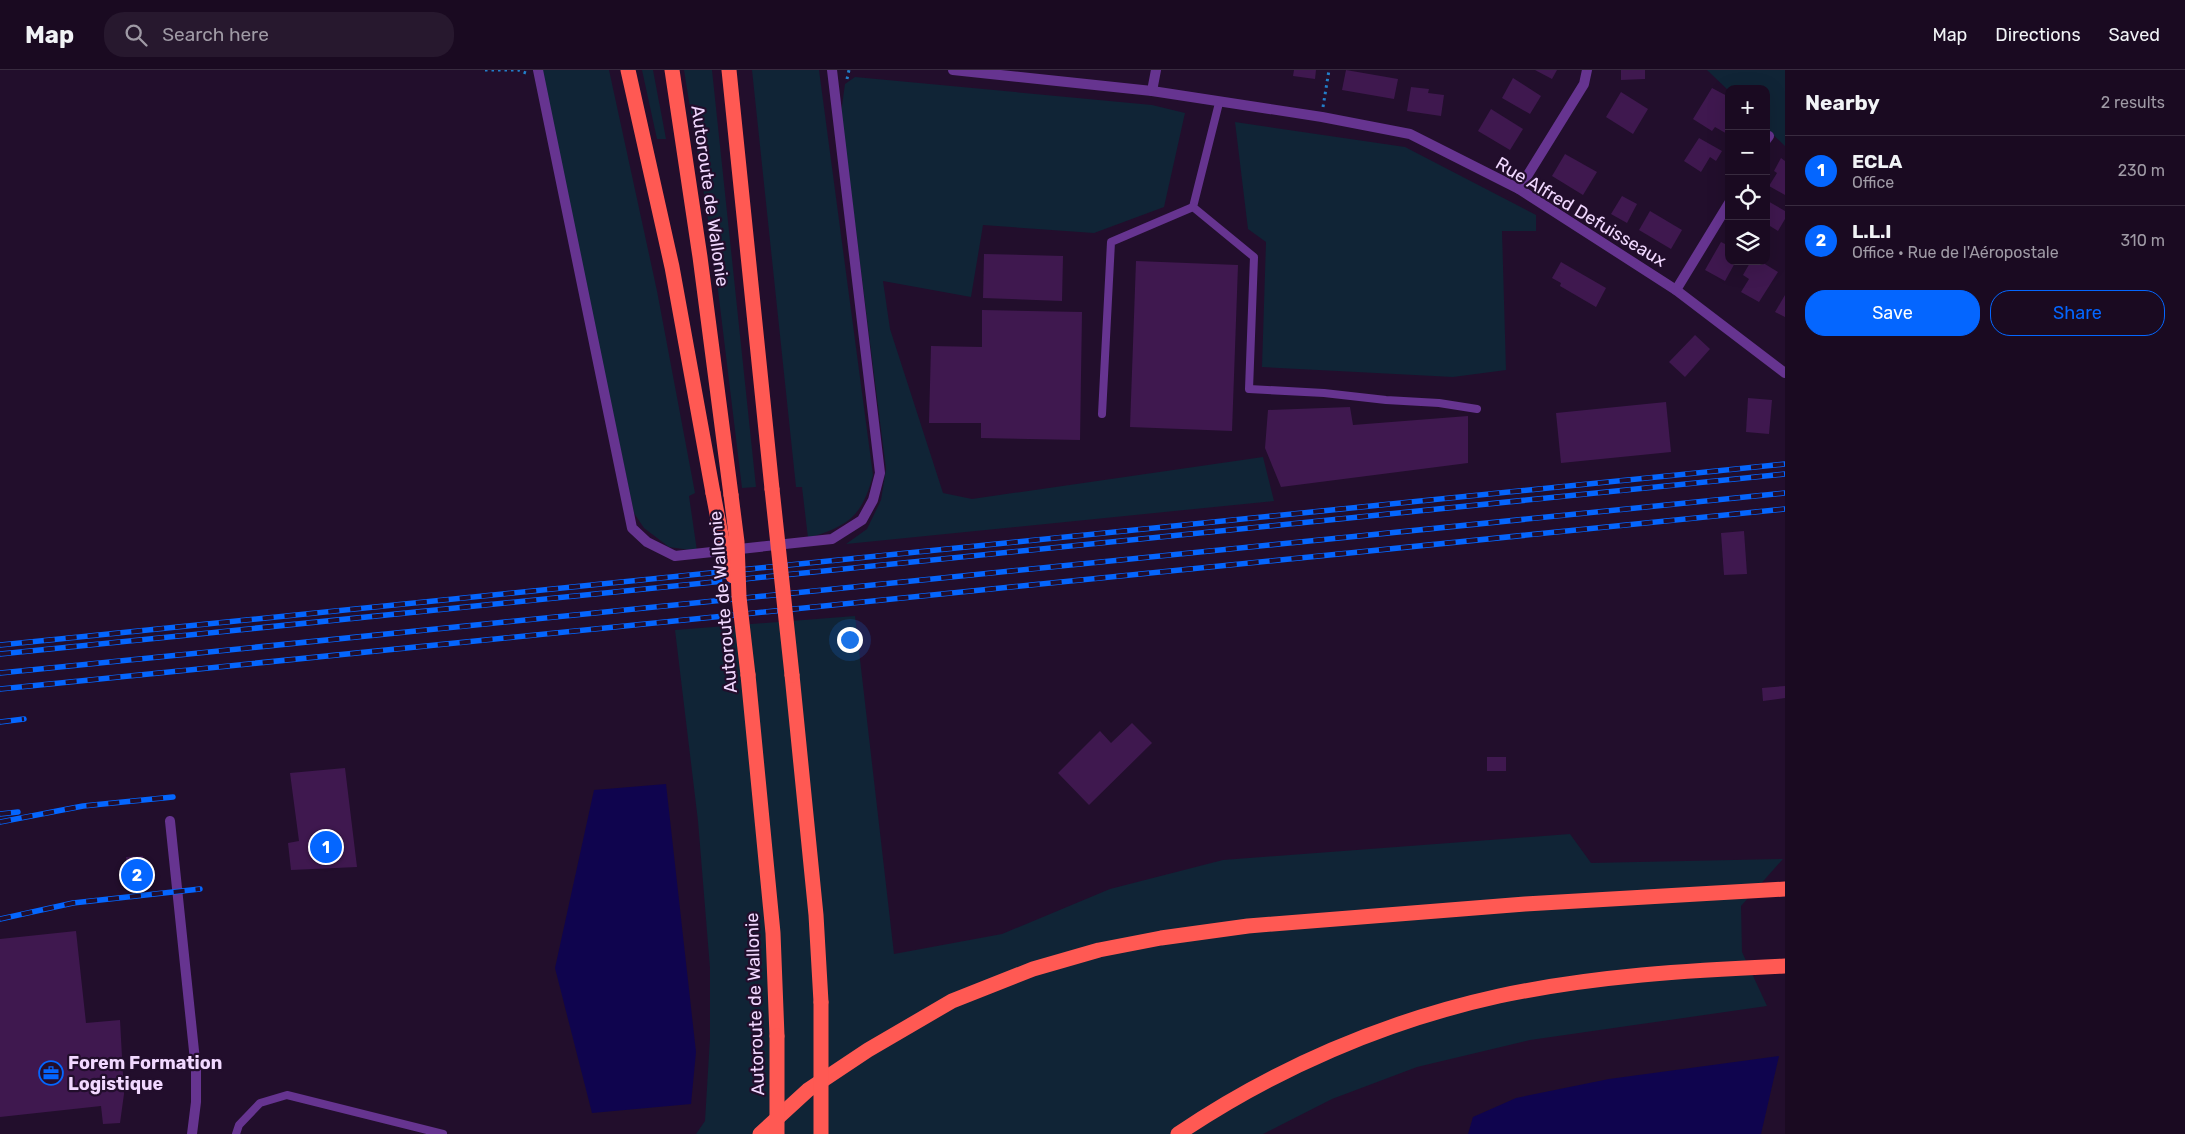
<!DOCTYPE html>
<meta charset="utf-8">
<style>
:root{--surface:#1a0a21;--page:#27182e;--text:#f1f3f6;--muted:#9f9aa5;--line:#382b3f;--accent:#0466ff}
body{margin:0;font-family:Rubik,sans-serif;background:var(--page);color:var(--text)}
.controls{position:absolute;right:15px;top:15px;display:grid;overflow:hidden;border-radius:10px;box-shadow:0 5px 20px #0002}
.controls button{width:45px;height:45px;display:grid;place-items:center;padding:0;border:0;border-bottom:1px solid var(--line);background:var(--surface);color:var(--text);font:25px sans-serif}
.you{position:absolute;left:849px;top:569px;width:18px;height:18px;margin:-12px;border:4px solid #fff;border-radius:50%;background:#1a73e8;box-shadow:0 0 0 8px #1a73e833}
.badge{display:grid;place-items:center;width:32px;height:32px;border-radius:50%;background:var(--accent);color:#fff;font-size:16px;font-weight:700}
.pin{position:absolute;translate:-50% -50%;border:2px solid #fff;box-shadow:0 1px 5px #0006}
.list{margin:0;padding:0;list-style:none}
h2{display:flex;justify-content:space-between;align-items:center;height:65px;margin:0;padding:0 20px;font-size:21px}
h2 small{font-size:16px;font-weight:400;color:var(--muted)}
.list li{display:grid;grid-template-columns:32px 1fr auto;gap:15px;align-items:center;box-sizing:border-box;height:70px;padding:0 20px;border-top:1px solid var(--line)}
.list b{display:block;font-size:19px;white-space:nowrap}
.list p{margin:0;font-size:16px;white-space:nowrap;color:var(--muted)}
.list em{font-size:16px;font-style:normal;color:var(--muted)}
.actions{display:flex;gap:10px;padding:15px 20px}
.actions a{flex:1;padding:11px 0;border:1px solid var(--accent);border-radius:20px;text-align:center;font-size:18px;color:var(--accent)}
.actions .main{background:var(--accent);color:#fff}
.icon{flex:none;width:28px;height:28px;fill:none;stroke:currentColor;stroke-width:2;stroke-linecap:round;stroke-linejoin:round}
.map{position:relative;flex:none;width:1785px;height:1064px;overflow:hidden}
header{display:flex;align-items:center;gap:30px;box-sizing:border-box;height:70px;padding:0 25px;background:var(--surface);border-bottom:1px solid var(--line)}
header strong{font-size:24px}
nav{display:flex;gap:28px;margin-inline-start:auto;font-size:18px}
.search{width:350px;height:45px;background:var(--page);display:flex;align-items:center;gap:12px;box-sizing:border-box;padding:0 18px;border-radius:20px;color:var(--muted);font-size:19px}
main{display:flex}
aside{flex:1;background:var(--surface)}
.map>svg:first-child{display:block}
.green{fill:#102436}
.water{fill:#0f044e}
.building{fill:#3f184f}
.lines{fill:none;stroke-linecap:round;stroke-linejoin:round}
.path{stroke:#227ec9;stroke-width:3;stroke-dasharray:2.5 4;stroke-linecap:butt}
.lane{stroke:#663490;stroke-width:8}
.street{stroke:#663490;stroke-width:10}
.highway{stroke:#ff5953;stroke-width:15}
.rail-casing{stroke:#0466ff;stroke-width:5.5}
.rail{stroke:#220e2c;stroke-width:4;stroke-dasharray:11;stroke-linecap:butt}
.highway-bridge{stroke:#ff5953;stroke-width:15}
.labels{text-anchor:middle;dominant-baseline:central;stroke-width:4.5;stroke-linejoin:round;paint-order:stroke}
.street-label{font-size:18px;fill:#f1d8ff;stroke:#220e2c}
.poi-label{font-size:18px;font-weight:bold;fill:#f1d8ff;stroke:#220e2c;text-anchor:start}
</style>
<header>
<strong>Map</strong>
<div class="search"><svg class="icon" aria-label="search" viewBox="0 0 24 24"><circle cx="10" cy="10" r="6"/><path d="M15 15l6 6"/></svg>Search here</div>
<nav><a>Map</a><a>Directions</a><a>Saved</a></nav>
</header>
<main>
<div class="map">
<svg width="1785" height="1064" viewBox="0 0 1785 1064">
<rect width="100%" height="100%" fill="#220e2c"/>
<g class="green">
<polygon points="540,0 609,0 657,221 695,423 689,426 697,481 669,477 644,458 634,443"/>
<polygon points="642,0 653,0 666,69 657,69"/>
<polygon points="684,0 712,0 756,417 742,418 714,187"/>
<path d="M752,0H819L873,405C862,447 848,456 808,468L802,417H796Z"/>
<polygon points="1707,0 1785,0 1785,76 1766,58 1766,19 1729,19 1729,21"/>
<polygon points="855,7 1152,35 1185,43 1164,137 1094,163 983,155 971,227 883,211 890,259 943,423 972,429 1263,387 1274,431 846,474 867,459 881,430 886,399 841,43 845,14"/>
<polygon points="1235,52 1405,77 1536,145 1536,161 1502,161 1506,300 1453,307 1262,297 1266,172 1248,159"/>
<polygon points="855,546 894,884 1002,864 1110,819 1223,790 1570,764 1591,793 1783,789 1741,836 1742,882 1767,936 1530,970 1417,997 1332,1029 1263,1064 696,1064 705,1051 710,968 710,898 698,751 675,560"/>
</g>
<g class="water">
<polygon points="666,714 696,982 691,1034 592,1043 555,898 594,720"/>
<polygon points="1779,986 1761,1064 1468,1064 1473,1047 1516,1028 1609,1009"/>
</g>
<g class="building">
<polygon points="1294,0 1316,0 1315,9 1293,6"/>
<polygon points="1346,0 1398,9 1394,29 1342,20"/>
<polygon points="1535,0 1557,0 1552,9"/>
<polygon points="1621,0 1645,0 1645,9 1621,10"/>
<polygon points="1513,8 1541,26 1530,44 1502,28"/>
<polygon points="1411,17 1429,19 1428,23 1444,25 1441,46 1407,41"/>
<polygon points="1712,18 1729,27 1729,65 1715,57 1712,61 1693,49"/>
<polygon points="1621,22 1648,39 1633,64 1606,47"/>
<polygon points="1491,39 1523,59 1510,80 1478,61"/>
<polygon points="1699,68 1722,81 1716,91 1710,87 1701,102 1684,91"/>
<polygon points="1565,84 1597,102 1583,125 1552,106"/>
<polygon points="1781,88 1785,91 1785,125 1769,116 1777,103 1774,101"/>
<polygon points="1622,126 1637,134 1627,153 1611,144"/>
<polygon points="1766,130 1785,141 1785,149 1778,161 1770,156 1766,163"/>
<polygon points="1650,141 1682,160 1671,179 1639,160"/>
<polygon points="1721,172 1729,176 1729,191 1736,191 1725,211 1705,200"/>
<polygon points="984,184 1063,186 1062,231 983,228"/>
<polygon points="1136,191 1238,195 1232,361 1130,357"/>
<polygon points="1751,191 1760,191 1778,202 1759,232 1741,222 1749,209 1743,205"/>
<polygon points="1561,192 1606,218 1596,237 1560,216 1561,213 1552,208"/>
<polygon points="1785,225 1785,247 1775,242"/>
<polygon points="982,240 1082,242 1080,370 981,368 981,353 929,353 931,276 982,277"/>
<polygon points="1695,265 1710,279 1685,307 1669,292"/>
<polygon points="1748,328 1772,330 1769,364 1746,362"/>
<polygon points="1666,332 1671,382 1561,393 1556,343"/>
<polygon points="1350,337 1353,355 1468,346 1468,393 1281,417 1265,378 1268,340"/>
<polygon points="1744,461 1747,504 1724,505 1721,463"/>
<polygon points="1785,616 1785,628 1763,631 1762,618"/>
<polygon points="1132,653 1152,673 1089,735 1058,703 1100,661 1111,673"/>
<rect x="1487" y="687" width="19" height="14"/>
<polygon points="345,698 357,797 291,800 288,773 299,771 290,703"/>
<polygon points="143,786 147,810 129,813 126,787"/>
<polygon points="76,861 86,953 120,950 124,1024 120,1053 103,1054 101,1036 0,1047 0,869"/>
</g>
<g class="lines">
<g class="path">
<polyline points="485,0 518,0 526,3"/>
<polyline points="847,9 849,0"/>
<polyline points="1323,37 1329,0"/>
</g>
<g class="lane">
<polyline points="1219,33 1193,137 1254,187 1249,319 1324,323 1386,330 1439,333 1477,339"/>
<polyline points="1102,344 1111,172 1193,137"/>
<polyline points="236,1064 239,1055 260,1033 287,1025 443,1064"/>
</g>
<g class="street">
<polyline points="538,0 632,458 647,472 675,486 832,469 862,450 873,430 880,403 832,0"/>
<polyline points="953,0 1152,21 1322,47 1410,64 1519,119 1676,220 1785,303"/>
<polyline points="1152,21 1156,0"/>
<polyline points="1766,70 1769,66"/>
<polyline points="1519,119 1584,14 1587,0"/>
<polyline points="1676,220 1729,133"/>
<polyline points="170,751 196,1000 196,1032 192,1064"/>
</g>
<g class="highway">
<polyline points="628,0 672,197 713,423"/>
<polyline points="672,0 700,187 731,425"/>
<polyline points="729,0 772,419"/>
<polyline points="748,605 773,863 777,966"/>
<polyline points="792,605 816,845 821,932"/>
<polyline points="760,1064 808,1020 868,980 952,931 1033,899 1099,880 1161,868 1248,856 1525,834 1785,819"/>
<path d="M1178,1064C1274,999 1385,951 1499,926C1593,906 1690,900 1785,896"/>
</g>
<g class="rail-casing">
<g id="rail">
<polyline points="0,575 1785,394"/>
<polyline points="0,584 1785,404"/>
<polyline points="0,603 1785,423"/>
<polyline points="0,619 1785,439"/>
<polyline points="0,652 24,649"/>
<polyline points="0,744 18,742"/>
<polyline points="0,752 83,736 173,727"/>
<polyline points="0,849 73,833 200,819"/>
</g>
</g>
<use href="#rail" class="rail"/>
<g class="highway-bridge">
<polyline points="772,419 792,605"/>
<polyline points="713,423 722,470 733,506"/>
<polyline points="731,425 737,472 739,527 748,605"/>
<polyline points="821,932 821,1064"/>
<polyline points="777,1064 777,966"/>
</g>
</g>
<defs>
<g id="office-ring" transform="scale(1.25)"><circle r="9.5" fill="#220e2c" stroke="#0466ff" stroke-width="1.5"/><path d="M-6-3h4V-5.5h4V-3h4V5H-6ZM-1-4.5V-3h2v-1.5ZM-6 0V1H6V0Z" fill="#0466ff"/></g>
</defs>
<g fill-rule="evenodd">
<use href="#office-ring" x="51" y="1003"/>
</g>
<g class="labels">
<g class="street-label">
<text transform="translate(710 126) rotate(82)">Autoroute de Wallonie</text>
<text transform="translate(1581 142) rotate(31)">Rue Alfred Defuisseaux</text>
<text transform="translate(723 532) rotate(-95)">Autoroute de Wallonie</text>
<text transform="translate(755 934) rotate(-92)">Autoroute de Wallonie</text>
</g>
<g class="poi-label">
<text x="68" y="993">Forem Formation<tspan x="68" dy="21">Logistique</tspan></text>
</g>
</g>
</svg>
<div class="controls">
<button>+</button>
<button>−</button>
<button><svg class="icon" aria-label="locate" viewBox="0 0 24 24"><circle cx="12" cy="12" r="6"/><path d="M12 2v4M12 18v4M2 12h4M18 12h4"/></svg></button>
<button><svg class="icon" aria-label="layers" viewBox="0 0 24 24"><path d="M12 4l9 5-9 5-9-5zM3 14l9 5 9-5"/></svg></button>
</div>
<div class="you"></div>
<div class="pin badge" style="left:326px;top:777px">1</div>
<div class="pin badge" style="left:137px;top:805px">2</div>
</div>
<aside>
<h2>Nearby<small>2 results</small></h2>
<ul class="list">
<li><span class="badge">1</span><div><b>ECLA</b><p>Office</p></div><em>230 m</em></li>
<li><span class="badge">2</span><div><b>L.L.I</b><p>Office · Rue de l'Aéropostale</p></div><em>310 m</em></li>
</ul>
<div class="actions"><a class="main">Save</a><a>Share</a></div>
</aside>
</main>
